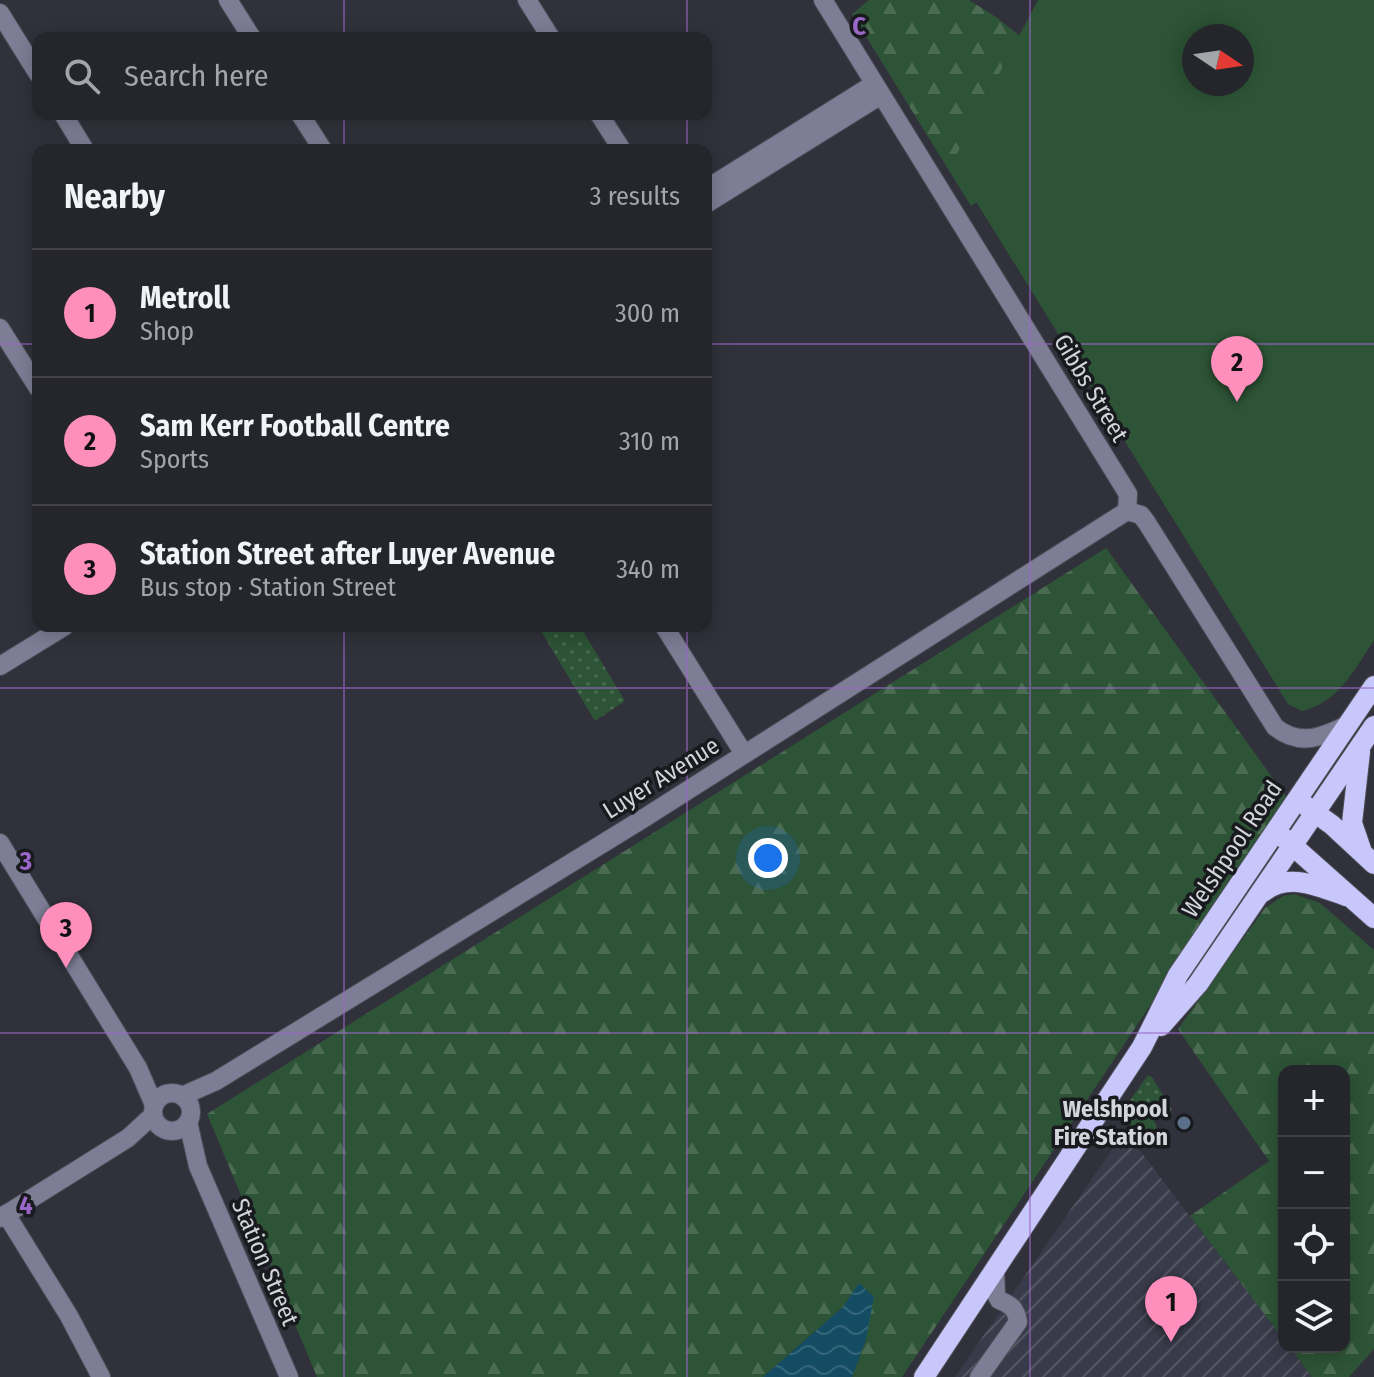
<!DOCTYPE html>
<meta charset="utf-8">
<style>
:root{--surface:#25252c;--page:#313138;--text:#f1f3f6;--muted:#a3a5a9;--line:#424248;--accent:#fe8ebc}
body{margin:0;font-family:"Fira Sans Condensed",sans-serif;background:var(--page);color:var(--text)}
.controls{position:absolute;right:24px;bottom:24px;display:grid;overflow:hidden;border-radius:16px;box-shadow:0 4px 20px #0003}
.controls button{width:72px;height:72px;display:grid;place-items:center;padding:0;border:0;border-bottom:2px solid var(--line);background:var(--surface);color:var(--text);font:40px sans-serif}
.compass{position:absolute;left:1182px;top:24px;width:72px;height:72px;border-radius:50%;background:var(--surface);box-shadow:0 4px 20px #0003;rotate:103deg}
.you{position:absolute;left:768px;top:858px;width:28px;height:28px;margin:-20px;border:6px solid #fff;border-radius:50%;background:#1a73e8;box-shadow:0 0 0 12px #1a73e833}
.badge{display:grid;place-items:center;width:52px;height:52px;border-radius:50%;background:var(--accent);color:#111;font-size:26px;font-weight:700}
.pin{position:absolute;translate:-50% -66px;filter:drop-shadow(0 2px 4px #0008)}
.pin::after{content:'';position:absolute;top:42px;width:28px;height:24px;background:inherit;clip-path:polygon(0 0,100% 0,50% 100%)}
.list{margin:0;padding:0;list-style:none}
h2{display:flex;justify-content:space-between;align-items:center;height:104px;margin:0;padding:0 32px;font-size:34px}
h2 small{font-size:26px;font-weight:400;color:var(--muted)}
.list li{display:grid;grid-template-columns:52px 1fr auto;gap:24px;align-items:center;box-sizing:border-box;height:128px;padding:0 32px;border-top:2px solid var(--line)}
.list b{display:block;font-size:30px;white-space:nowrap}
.list p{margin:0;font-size:26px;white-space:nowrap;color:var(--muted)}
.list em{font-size:26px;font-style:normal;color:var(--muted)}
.icon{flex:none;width:44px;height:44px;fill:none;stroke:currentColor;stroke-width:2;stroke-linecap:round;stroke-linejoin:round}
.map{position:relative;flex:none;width:1374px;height:1377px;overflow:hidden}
.search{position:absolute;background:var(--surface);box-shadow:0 4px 20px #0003;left:32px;top:32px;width:680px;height:88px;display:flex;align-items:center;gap:20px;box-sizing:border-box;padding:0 28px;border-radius:16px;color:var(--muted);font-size:30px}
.panel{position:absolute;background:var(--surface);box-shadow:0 4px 20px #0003;left:32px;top:144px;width:680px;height:488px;border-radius:16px}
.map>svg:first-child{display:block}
.industrial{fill:url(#industrial-furrows)}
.grass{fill:url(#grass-dots)}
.forest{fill:url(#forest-firs)}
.garden{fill:#2d5436;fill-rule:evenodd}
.water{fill:url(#water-waves)}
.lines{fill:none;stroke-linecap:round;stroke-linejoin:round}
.minor-casing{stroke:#4e4f58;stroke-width:20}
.major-casing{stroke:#4e4f58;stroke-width:22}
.minor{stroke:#7d7d96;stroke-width:18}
.major{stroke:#c8c7fb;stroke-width:20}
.grid{fill:none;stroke:#9a67c9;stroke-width:2;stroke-opacity:0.55}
.service-dot{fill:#5c6f8a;stroke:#191a1e;stroke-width:3}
.labels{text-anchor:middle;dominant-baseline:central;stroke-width:7;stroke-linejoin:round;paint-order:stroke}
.street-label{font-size:24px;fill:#d4d5db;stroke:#191a1e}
.poi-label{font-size:24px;font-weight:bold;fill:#d4d5db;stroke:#191a1e;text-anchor:end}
.grid-label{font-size:26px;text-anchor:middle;font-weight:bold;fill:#9a67c9;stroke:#191a1e;stroke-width:7;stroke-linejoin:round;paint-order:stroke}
</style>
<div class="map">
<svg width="1374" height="1377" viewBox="0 0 1374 1377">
<defs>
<pattern id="industrial-furrows" width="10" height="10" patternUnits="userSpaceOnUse" patternTransform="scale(2)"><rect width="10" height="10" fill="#393b4a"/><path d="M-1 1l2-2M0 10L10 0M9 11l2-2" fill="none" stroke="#555664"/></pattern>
<pattern id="grass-dots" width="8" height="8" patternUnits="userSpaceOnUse" patternTransform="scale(2)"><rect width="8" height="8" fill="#2d5436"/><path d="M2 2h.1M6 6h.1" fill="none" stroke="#4b6c52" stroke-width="1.8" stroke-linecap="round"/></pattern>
<pattern id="forest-firs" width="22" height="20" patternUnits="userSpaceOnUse" patternTransform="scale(2)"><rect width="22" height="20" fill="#2d5436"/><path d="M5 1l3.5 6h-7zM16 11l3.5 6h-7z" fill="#4b6c52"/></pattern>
<pattern id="water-waves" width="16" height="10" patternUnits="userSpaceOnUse" patternTransform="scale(2)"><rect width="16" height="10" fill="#144d63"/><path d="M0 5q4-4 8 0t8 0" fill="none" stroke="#356679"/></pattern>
</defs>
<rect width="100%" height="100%" fill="#31313b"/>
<polygon class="industrial" points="1125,1131 1284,1340 1284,1347 1290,1347 1312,1377 955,1377"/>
<g class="grass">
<polygon points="538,626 580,626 625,701 595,721"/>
<polygon points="1148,1075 1152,1077 1172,1110 1154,1122 1158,1130 1142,1141 1127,1120 1126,1106"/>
</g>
<g class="forest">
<polygon points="869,0 969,0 996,17 1051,61 994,191 971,206 852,14"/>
<polygon points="1106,548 1288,799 902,1377 852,1377 866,1339 843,1307 763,1377 317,1377 207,1114"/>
<polygon points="1294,894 1320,903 1374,950 1374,1349 1349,1377 1312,1377 1290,1347 1344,1347 1344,1071 1284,1071 1284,1340 1190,1216 1269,1161 1178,1029 1265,908 1283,896"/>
</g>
<path class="garden" d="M1038,0H1374V640C1355,669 1338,703 1302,711L1288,704L952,163ZM1242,36V84H1194V36Z"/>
<polygon class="water" points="859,1283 874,1297 866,1339 852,1377 763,1377 843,1307"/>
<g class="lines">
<g class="minor-casing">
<g id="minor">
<polyline points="228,0 252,38"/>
<polyline points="527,0 551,38"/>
<polyline points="823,0 1128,494 1127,511"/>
<polyline points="0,13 38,74"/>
<polyline points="63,114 85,150"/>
<polyline points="300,114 323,150"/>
<polyline points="599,114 622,150"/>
<polyline points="706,189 874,84"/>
<polyline points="706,204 881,95"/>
<polyline points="0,328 38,388"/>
<path d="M1127,511L1141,515L1147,523L1275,727C1300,747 1322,737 1347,725"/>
<polyline points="664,626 744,754"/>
<polyline points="0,666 65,626"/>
<polyline points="0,843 138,1068 154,1105"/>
<circle cx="172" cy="1112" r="19"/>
<polyline points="182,1096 216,1081 641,820 1127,511"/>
<polyline points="188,1122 198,1166 289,1377"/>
<polyline points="6,1214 69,1316 101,1377"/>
<polyline points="0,1218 128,1138 153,1115"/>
<path d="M979,1377L1018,1322C1016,1308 1011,1305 999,1300L996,1294L995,1270"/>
</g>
</g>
<g class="major-casing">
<g id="major">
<polyline points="1360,752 1352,823 1361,849"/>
<polyline points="1306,806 1332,825 1374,864"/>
<polyline points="1284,838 1374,918"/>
<path d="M1263,892C1289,872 1318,886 1346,896"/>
<polyline points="1161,1026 1198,984 1374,726"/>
<polyline points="924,1377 1142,1047 1178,975 1374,686"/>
</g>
</g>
<use href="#minor" class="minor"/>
<use href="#major" class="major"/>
</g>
<path class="grid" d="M344,0V38M687,0V38M1030,0V1377M344,114V150M687,114V150M0,344H38M706,344H1374M344,626V1377M687,626V1377M0,688H1374M0,1033H1374"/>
<circle class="service-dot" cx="1184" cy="1123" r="8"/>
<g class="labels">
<g class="street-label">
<text transform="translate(1091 388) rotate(59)">Gibbs Street</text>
<text transform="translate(661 778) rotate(-32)">Luyer Avenue</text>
<text transform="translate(1232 849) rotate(-56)">Welshpool Road</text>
<text transform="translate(265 1262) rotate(67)">Station Street</text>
</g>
<g class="poi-label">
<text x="1168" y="1109">Welshpool<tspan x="1168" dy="28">Fire Station</tspan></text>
</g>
</g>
<g class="grid-label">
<text x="859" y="35">C</text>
<text x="26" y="870">3</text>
<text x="26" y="1214">4</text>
</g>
</svg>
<div class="controls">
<button>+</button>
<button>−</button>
<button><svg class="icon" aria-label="locate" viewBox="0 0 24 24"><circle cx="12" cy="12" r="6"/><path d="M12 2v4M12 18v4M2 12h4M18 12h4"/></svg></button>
<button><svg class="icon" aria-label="layers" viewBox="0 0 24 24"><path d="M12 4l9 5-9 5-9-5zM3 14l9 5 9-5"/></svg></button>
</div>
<svg class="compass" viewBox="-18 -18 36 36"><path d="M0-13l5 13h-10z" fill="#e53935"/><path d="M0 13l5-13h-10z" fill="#a3a5a9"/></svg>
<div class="you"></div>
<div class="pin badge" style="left:1171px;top:1342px">1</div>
<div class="pin badge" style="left:1237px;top:402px">2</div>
<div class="pin badge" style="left:66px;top:968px">3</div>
<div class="search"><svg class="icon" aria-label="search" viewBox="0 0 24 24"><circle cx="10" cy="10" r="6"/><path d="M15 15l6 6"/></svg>Search here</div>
<section class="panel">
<h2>Nearby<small>3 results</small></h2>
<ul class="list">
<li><span class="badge">1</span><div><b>Metroll</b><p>Shop</p></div><em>300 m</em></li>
<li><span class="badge">2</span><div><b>Sam Kerr Football Centre</b><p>Sports</p></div><em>310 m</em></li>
<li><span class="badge">3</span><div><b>Station Street after Luyer Avenue</b><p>Bus stop · Station Street</p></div><em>340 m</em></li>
</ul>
</section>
</div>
